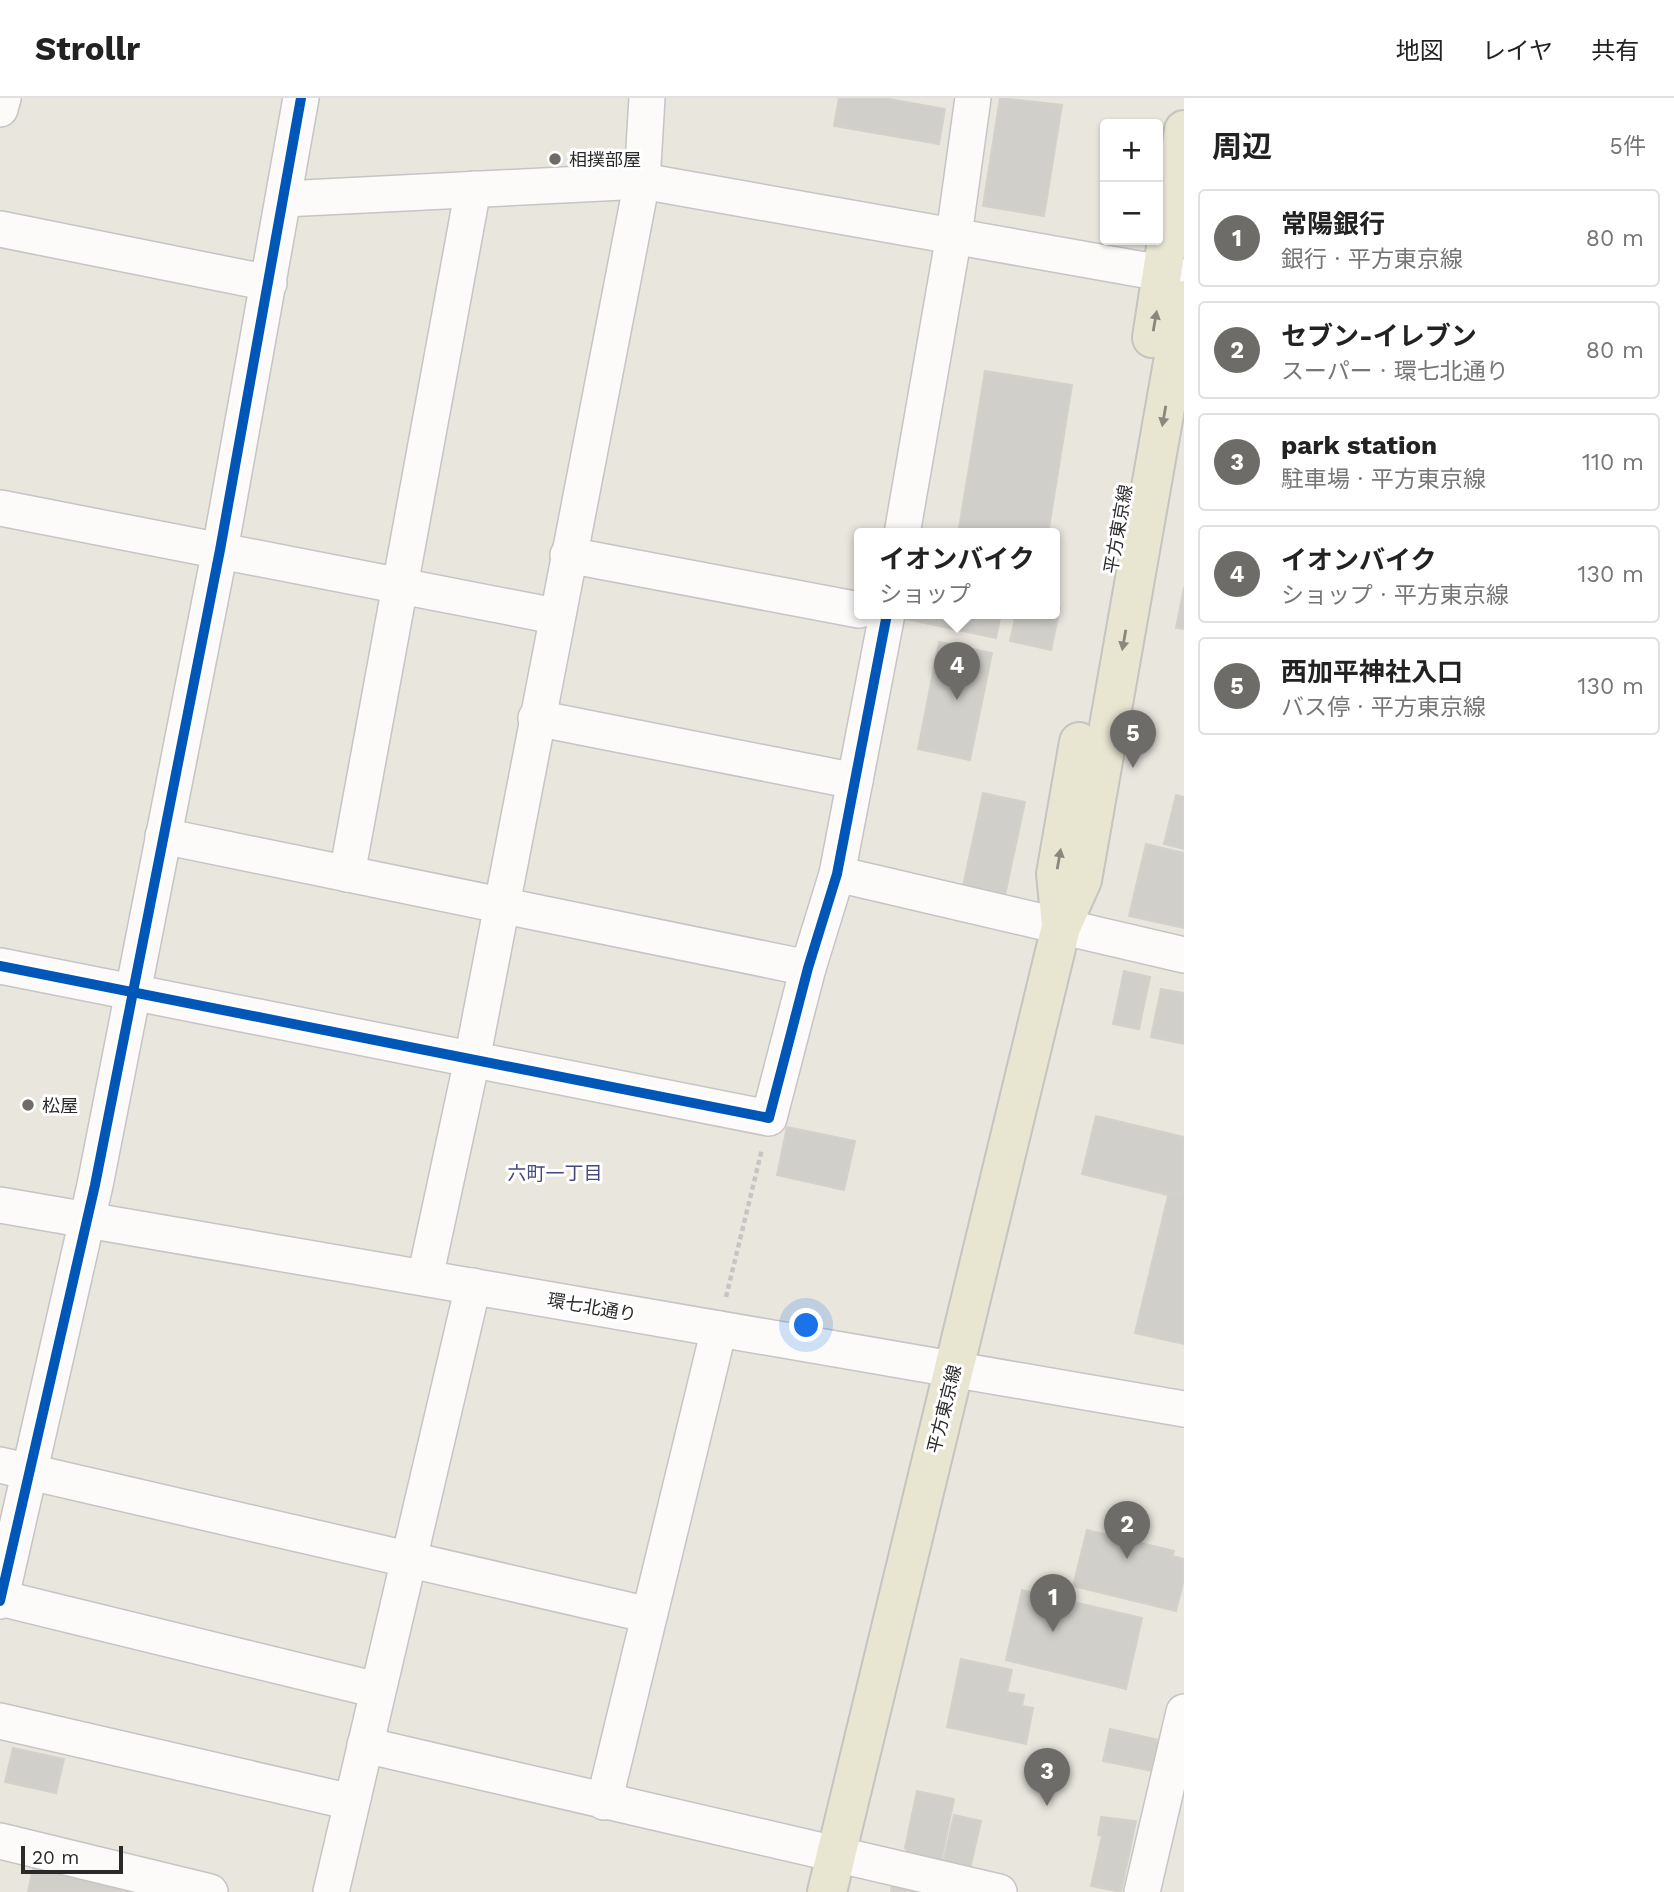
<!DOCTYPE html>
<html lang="ja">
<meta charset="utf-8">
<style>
:root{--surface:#fff;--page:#f2f2f2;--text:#222;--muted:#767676;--line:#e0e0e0;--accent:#6d6c69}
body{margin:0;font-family:"Work Sans","Noto Sans JP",sans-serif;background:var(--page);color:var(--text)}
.controls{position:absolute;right:21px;top:21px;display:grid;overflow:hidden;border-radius:7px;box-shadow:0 2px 5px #0004}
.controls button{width:63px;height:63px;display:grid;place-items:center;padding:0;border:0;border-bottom:2px solid var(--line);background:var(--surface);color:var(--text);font:35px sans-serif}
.scale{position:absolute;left:21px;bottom:18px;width:102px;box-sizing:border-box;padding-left:7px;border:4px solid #2a2a2a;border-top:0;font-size:19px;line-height:24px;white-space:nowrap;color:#2a2a2a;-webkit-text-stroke:5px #fff;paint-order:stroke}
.you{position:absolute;left:807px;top:1228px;width:24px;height:24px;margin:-18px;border:5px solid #fff;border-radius:50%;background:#1a73e8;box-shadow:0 0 0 10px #1a73e833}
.badge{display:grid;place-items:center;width:46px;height:46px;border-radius:50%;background:var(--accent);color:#fff;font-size:23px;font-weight:700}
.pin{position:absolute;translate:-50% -58px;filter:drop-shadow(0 2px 4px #0008)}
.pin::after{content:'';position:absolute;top:37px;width:24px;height:21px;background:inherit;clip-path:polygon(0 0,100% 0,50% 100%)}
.popup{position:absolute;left:854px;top:430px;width:206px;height:91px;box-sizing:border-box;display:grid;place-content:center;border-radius:7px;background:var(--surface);filter:drop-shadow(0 2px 5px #0005);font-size:23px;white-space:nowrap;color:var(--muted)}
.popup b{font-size:26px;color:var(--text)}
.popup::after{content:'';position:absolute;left:50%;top:100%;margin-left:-14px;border:14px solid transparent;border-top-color:var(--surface)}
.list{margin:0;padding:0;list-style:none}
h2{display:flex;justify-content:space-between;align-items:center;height:91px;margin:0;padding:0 28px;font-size:30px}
h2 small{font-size:23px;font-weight:400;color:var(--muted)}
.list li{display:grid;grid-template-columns:46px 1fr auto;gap:21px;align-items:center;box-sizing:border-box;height:98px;margin:0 14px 14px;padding:0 14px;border:2px solid var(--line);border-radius:7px}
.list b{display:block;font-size:26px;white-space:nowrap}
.list p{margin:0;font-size:23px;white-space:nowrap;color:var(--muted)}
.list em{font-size:23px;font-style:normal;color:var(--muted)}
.map{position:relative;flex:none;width:1184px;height:1794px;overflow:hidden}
header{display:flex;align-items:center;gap:42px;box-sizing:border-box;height:98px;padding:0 35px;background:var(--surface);border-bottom:2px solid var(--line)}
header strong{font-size:33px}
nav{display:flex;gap:38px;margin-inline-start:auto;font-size:24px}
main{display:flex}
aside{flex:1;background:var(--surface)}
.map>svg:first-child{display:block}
.building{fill:#d1cfca;stroke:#d4d1ca;stroke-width:2}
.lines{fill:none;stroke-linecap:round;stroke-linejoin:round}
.minor-casing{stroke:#c6c4c4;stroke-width:38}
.major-casing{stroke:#c4c4c0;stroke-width:42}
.path{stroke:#c6c5c5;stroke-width:4.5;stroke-dasharray:5 3.5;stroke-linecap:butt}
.minor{stroke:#fcfbfa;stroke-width:35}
.major{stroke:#e8e5d1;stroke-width:38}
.cycleway-casing{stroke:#fff;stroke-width:15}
.cycleway{stroke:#0057b8;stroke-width:10}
.oneway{fill:#89887e}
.poi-dot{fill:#6d6c69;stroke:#fff;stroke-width:2.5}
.labels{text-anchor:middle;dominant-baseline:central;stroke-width:6;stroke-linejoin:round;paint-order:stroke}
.poi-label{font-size:18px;fill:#2a2a2a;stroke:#fff;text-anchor:start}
.street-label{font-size:18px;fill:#2a2a2a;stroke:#fff}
.neighbourhood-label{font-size:19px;fill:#46497e;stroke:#fff}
</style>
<header>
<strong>Strollr</strong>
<nav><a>地図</a><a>レイヤ</a><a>共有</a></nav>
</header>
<main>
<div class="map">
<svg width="1184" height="1794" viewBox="0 0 1184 1794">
<rect width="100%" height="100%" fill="#e9e6de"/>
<g class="building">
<polygon points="839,0 884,0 945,11 939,46 834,28"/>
<polygon points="1000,0 1062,7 1044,118 983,108"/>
<polygon points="985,273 1072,287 1048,436 958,436"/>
<polygon points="1184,489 1184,531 1176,530"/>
<polygon points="1055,509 1060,510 1051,552 1010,543 1016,516 1055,516"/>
<polygon points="907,516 1001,516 996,540 906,521"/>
<polygon points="939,544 992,555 970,662 918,651"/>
<polygon points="983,695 1025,704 1005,797 963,788"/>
<polygon points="1176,697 1184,699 1184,751 1164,746"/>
<polygon points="1146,746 1184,755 1184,830 1129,818"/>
<polygon points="1124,873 1150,879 1139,931 1113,926"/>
<polygon points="1161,891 1184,895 1184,946 1151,939"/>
<polygon points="1096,1018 1184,1039 1184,1101 1082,1076"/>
<polygon points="787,1029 855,1043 844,1092 777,1077"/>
<polygon points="1169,1094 1184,1097 1184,1246 1135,1235"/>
<polygon points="1087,1432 1174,1453 1172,1458 1184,1461 1184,1481 1176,1513 1073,1488"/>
<polygon points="1022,1492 1142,1520 1126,1591 1006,1562"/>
<polygon points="961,1561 1012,1572 1007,1594 1024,1597 1022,1608 1033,1610 1026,1646 947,1629"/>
<polygon points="1110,1631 1159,1642 1153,1673 1103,1663"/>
<polygon points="13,1650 64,1661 56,1695 5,1684"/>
<polygon points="917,1693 954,1701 941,1764 912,1758 905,1750"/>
<polygon points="954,1717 981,1723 970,1771 943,1765"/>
<polygon points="1101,1719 1136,1723 1121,1794 1091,1788 1102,1738 1098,1737"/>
<polygon points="33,1770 133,1794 28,1794"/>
<polygon points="892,1788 918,1794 891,1794"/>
</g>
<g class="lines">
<g class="minor-casing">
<g id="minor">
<polyline points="0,11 3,0"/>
<polyline points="284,101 642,83 1184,179"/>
<polyline points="0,131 269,185"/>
<polyline points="0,410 555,518"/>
<polyline points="902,436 954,137 973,0"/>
<polyline points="568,457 859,512"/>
<polyline points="536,620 855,683"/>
<polyline points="163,738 808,870"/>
<polyline points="347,776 473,91"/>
<polyline points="837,776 1184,857"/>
<polyline points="0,868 769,1020 808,870 837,776 887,516"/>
<polyline points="0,1107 1184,1311"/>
<polyline points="425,1180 472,962 642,83 647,0"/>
<polyline points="0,1367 649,1517"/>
<polyline points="0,1500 377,1592"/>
<polyline points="0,1503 95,1087 220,452 301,0"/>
<polyline points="0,1623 351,1704"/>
<polyline points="365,1647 999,1794"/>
<polyline points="604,1704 719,1231"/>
<polyline points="0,1743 210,1794"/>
<polyline points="331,1794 473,1188"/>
<polyline points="1142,1794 1184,1614"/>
</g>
</g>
<g class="major-casing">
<g id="major">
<polyline points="1152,240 1184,32"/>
<polyline points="1061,827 1056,776 1079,644"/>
<polyline points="827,1794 1061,829 1082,782 1184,202"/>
</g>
</g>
<polyline class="path" points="726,1199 762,1051"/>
<use href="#minor" class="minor"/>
<use href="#major" class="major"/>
<g class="cycleway-casing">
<g id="cycleway">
<polyline points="0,868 769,1020 808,870 837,776 887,516"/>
<polyline points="0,1503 95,1087 220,452 301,0"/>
</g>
</g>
<use href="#cycleway" class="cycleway"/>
</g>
<defs><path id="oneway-solid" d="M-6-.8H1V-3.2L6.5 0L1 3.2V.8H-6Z" transform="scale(1.75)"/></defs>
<g class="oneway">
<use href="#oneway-solid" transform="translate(1155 223) rotate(-80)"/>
<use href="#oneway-solid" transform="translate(1164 318) rotate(100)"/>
<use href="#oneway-solid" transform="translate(1124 542) rotate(100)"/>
<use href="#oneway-solid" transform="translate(1059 761) rotate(-80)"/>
</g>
<g class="poi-dot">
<circle cx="555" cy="61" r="7"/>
<circle cx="28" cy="1007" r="7"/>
</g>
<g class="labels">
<g class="poi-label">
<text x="569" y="61">相撲部屋</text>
<text x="42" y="1007">松屋</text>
</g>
<g class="street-label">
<text transform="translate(1118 431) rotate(-80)">平方東京線</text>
<text transform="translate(592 1209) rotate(10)">環七北通り</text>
<text transform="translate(944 1311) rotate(-76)">平方東京線</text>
</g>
<g class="neighbourhood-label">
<text x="555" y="1075">六町一丁目</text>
</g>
</g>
</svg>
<div class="controls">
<button>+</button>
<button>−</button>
</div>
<div class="scale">20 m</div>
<div class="you"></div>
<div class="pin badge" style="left:1053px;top:1534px">1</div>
<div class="pin badge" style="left:1127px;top:1461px">2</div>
<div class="pin badge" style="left:1047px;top:1708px">3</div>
<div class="pin badge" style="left:957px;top:602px">4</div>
<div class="popup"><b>イオンバイク</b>ショップ</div>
<div class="pin badge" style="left:1133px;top:670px">5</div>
</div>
<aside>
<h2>周辺<small>5件</small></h2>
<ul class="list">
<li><span class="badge">1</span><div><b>常陽銀行</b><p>銀行 · 平方東京線</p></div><em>80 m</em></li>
<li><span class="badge">2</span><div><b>セブン-イレブン</b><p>スーパー · 環七北通り</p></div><em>80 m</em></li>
<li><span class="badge">3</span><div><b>park station</b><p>駐車場 · 平方東京線</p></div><em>110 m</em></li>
<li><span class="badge">4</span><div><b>イオンバイク</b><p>ショップ · 平方東京線</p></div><em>130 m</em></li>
<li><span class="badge">5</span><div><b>西加平神社入口</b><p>バス停 · 平方東京線</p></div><em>130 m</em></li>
</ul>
</aside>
</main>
